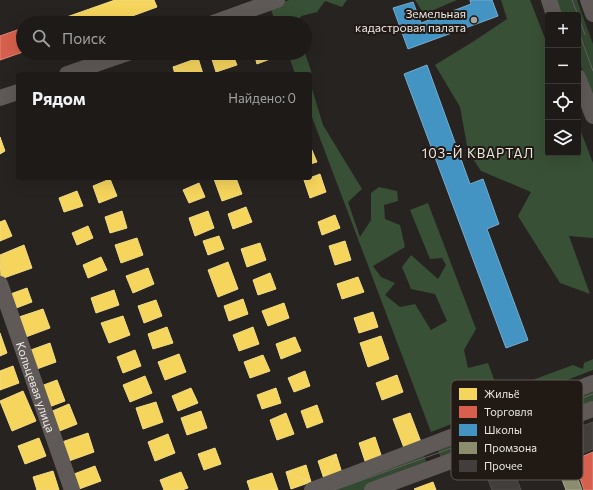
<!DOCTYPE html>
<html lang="ru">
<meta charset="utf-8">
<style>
:root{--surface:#1d1a18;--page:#252321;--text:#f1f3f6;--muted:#a0a1a2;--line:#3b3837}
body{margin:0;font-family:Commissioner,sans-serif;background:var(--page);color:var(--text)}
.controls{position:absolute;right:12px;top:12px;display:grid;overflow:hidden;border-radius:4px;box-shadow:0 4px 16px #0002}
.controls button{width:36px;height:36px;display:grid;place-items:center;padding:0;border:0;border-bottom:1px solid var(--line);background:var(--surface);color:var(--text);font:20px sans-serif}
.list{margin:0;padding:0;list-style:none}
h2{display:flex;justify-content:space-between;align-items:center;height:52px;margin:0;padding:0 16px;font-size:17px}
h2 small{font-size:13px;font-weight:400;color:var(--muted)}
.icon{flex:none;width:22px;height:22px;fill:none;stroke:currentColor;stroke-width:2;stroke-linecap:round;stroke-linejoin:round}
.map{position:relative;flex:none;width:593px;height:490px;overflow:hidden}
.search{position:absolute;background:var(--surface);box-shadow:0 4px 16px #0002;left:16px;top:16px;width:296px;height:44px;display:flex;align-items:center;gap:10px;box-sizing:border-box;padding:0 14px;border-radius:22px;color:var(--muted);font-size:15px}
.panel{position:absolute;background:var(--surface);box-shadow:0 4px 16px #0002;left:16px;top:72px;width:296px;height:108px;border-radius:4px}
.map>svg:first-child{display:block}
.green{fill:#344932}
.forest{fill:#385036}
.homes{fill:#f6d55c;stroke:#f3db85}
.shops{fill:#d6604d;stroke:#dd897a}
.schools{fill:#4393c3;stroke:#76accd}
.industry{fill:#8c8c6e;stroke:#a9a891}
.building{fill:#413e3b;stroke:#514d4b}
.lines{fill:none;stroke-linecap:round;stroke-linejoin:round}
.minor{stroke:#5f5957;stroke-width:16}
.tram{stroke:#666160;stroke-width:1}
.poi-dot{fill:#a8a39f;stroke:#201914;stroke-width:1.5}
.labels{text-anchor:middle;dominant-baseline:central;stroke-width:4;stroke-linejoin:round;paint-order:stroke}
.poi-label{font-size:12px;fill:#ede8e4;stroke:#201914;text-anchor:end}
.street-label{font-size:12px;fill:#ede8e4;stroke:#201914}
.neighbourhood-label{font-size:13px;letter-spacing:1px;fill:#ede8e4;stroke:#201914}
.key{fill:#201914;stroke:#5e5752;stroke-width:1}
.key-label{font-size:11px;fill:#ede8e4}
</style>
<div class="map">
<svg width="593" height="490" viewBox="0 0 593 490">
<rect width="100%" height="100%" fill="#272320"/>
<g class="green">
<polygon points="557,0 577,0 593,44 593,99 578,58 578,15 562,15"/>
<polygon points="593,388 593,404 442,461 437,448"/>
<polygon points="423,453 428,466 364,490 326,490"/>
</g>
<g class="forest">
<polygon points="289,0 347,0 342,7 325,1 317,12 301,16 297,23 276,23 270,7"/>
<polygon points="415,0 457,0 424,14"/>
<polygon points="501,0 530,0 548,46 548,153 578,153 578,124 593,163 593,238 569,236 590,294 560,283 518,216 531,192 481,171 468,151 460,107 435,65 474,41 507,19"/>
<polygon points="288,53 305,53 311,71 312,89 323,125 362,189 348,202 360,237 371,220 371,193 379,187 397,191 398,201 384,205 385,219 400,225 405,247 373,266 381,277 395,283 385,295 400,307 415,304 431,330 447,321 435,294 411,289 402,267 411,255 438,279 446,265 442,258 430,259 410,210 428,203 476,329 464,350 468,368 488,363 503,404 431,432 310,112 310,74 295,74"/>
<polygon points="593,359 593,370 520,398 516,386 573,365 583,369 584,363"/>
</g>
<g class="homes">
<polygon points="115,0 154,0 157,7 113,23 63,23 61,19"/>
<polygon points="210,53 232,53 237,65 216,72"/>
<polygon points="254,53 262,53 257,64"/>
<polygon points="262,53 277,53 278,56 257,64"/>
<polygon points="198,58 203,74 195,74 173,67"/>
<polygon points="173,67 195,74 175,74"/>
<polygon points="0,137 5,151 0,154"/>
<polygon points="311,148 317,162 310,164 310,149"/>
<polygon points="320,174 326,192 310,198 304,180"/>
<polygon points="215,178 236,178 242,194 222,201 214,179"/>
<polygon points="110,179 117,196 99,203 93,186"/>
<polygon points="199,183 205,197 189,203 183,190"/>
<polygon points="77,191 83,206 64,212 59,198"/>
<polygon points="246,207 252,222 233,229 228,214"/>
<polygon points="122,211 127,228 110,233 105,217"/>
<polygon points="208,211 214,228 195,236 189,218"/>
<polygon points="335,215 340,228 322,235 318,222"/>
<polygon points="5,220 12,236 0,241 0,222"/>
<polygon points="88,226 93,238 77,245 72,233"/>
<polygon points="219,236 224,249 208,255 203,241"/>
<polygon points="137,238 143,255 121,263 115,245"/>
<polygon points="345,241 351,260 335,265 329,246"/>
<polygon points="260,243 266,260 247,267 241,249"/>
<polygon points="24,245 32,268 1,279 0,255"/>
<polygon points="101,257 107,270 88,278 83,265"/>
<polygon points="228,262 238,289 218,297 208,270"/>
<polygon points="148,268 154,284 133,293 126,276"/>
<polygon points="270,273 276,289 258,295 253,280"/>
<polygon points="358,277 364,292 342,299 337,284"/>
<polygon points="27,288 32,302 11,310 5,296"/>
<polygon points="114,290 119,305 96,313 91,298"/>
<polygon points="243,299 248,314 229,321 224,306"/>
<polygon points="156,300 162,316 144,323 138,306"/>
<polygon points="284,303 289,318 268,326 262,311"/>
<polygon points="43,309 50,328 23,338 16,318"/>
<polygon points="373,312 378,327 359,333 354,318"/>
<polygon points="123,316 130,335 109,343 101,323"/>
<polygon points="167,327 173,343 153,349 148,334"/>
<polygon points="253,327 259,344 239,351 233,335"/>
<polygon points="0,333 7,353 0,356"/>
<polygon points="381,336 389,359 368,367 360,343"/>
<polygon points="295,337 301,351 281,359 276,344"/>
<polygon points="50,343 56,362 34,370 28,351"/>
<polygon points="135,350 141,366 123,373 117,357"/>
<polygon points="179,354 186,372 165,380 158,362"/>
<polygon points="263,355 270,371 250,378 244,362"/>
<polygon points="13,366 19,383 0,390 0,371"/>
<polygon points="305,371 310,386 294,392 288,378"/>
<polygon points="397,375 403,392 382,400 376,383"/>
<polygon points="145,376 152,393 130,402 123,385"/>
<polygon points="57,380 65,401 49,407 41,386"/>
<polygon points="191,388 198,403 178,411 172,396"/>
<polygon points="276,388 281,403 262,409 257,395"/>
<polygon points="23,391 36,421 12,431 0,401"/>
<polygon points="156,402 163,422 143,429 136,408"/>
<polygon points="69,404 77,424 57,432 50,412"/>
<polygon points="317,405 323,422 307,428 301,411"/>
<polygon points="201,411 207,428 187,435 181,418"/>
<polygon points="286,413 294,434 277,440 270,420"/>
<polygon points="410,413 421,442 393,419"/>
<polygon points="393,419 421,442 404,448"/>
<polygon points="88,433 94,452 69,461 62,442"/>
<polygon points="168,434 175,453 155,461 148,442"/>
<polygon points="375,437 382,458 366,464 359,443"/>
<polygon points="39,438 46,456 25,464 18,446"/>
<polygon points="215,448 221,464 204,470 198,454"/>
<polygon points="336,454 324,479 318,461"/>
<polygon points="336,454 342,473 324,479"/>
<polygon points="306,465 311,482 286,472"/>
<polygon points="95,466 101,481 79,489 74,474"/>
<polygon points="53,471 59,490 37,490 33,477"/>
<polygon points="181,472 188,488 182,490 164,490 160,480"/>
<polygon points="286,472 311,482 291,489"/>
<polygon points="272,473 278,490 250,490 247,481"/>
<polygon points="433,482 436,490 415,490 414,489"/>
</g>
<g class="shops">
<polygon points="23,28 23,52 0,60 0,36"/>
<polygon points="593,452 593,490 584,490 574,460"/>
</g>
<g class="schools">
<polygon points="470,0 492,0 498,16 408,49 393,8 413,2 421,23 471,4"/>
<polygon points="427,65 470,184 483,179 499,224 487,229 528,340 506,348 404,74"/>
</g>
<polygon class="industry" points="567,450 582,490 566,490 553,456"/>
<g class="building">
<polygon points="593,422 593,449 572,458 561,434"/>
<polygon points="507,453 521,490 492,490 482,464"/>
</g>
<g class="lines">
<g class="minor">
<polyline points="549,0 554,15"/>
<polyline points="588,0 593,14"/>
<polyline points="213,23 277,0"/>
<polyline points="67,74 128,53"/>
<polyline points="578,77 593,116"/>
<polyline points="0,98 18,92"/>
<path id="s1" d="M0,284L72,490"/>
<polyline points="312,490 593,383"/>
<polyline points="372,490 593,409"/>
</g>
<g class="tram">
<polyline points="572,0 578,15"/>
<polyline points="578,15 585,35"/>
<polyline points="578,30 593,71"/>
<polyline points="334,490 441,452 593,394"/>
</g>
</g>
<circle class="poi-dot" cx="474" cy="20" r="4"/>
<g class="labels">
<g class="poi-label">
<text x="466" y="13">Земельная<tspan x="466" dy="14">кадастровая палата</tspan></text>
</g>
<g class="street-label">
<text stroke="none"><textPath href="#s1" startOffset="109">Кольцевая улица</textPath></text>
</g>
<g class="neighbourhood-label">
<text x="478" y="153">103-Й КВАРТАЛ</text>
</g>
</g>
<rect x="451" y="380" width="132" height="100" rx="6" class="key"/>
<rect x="459" y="388" width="18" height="12" fill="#f6d55c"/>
<rect x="459" y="406" width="18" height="12" fill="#d6604d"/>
<rect x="459" y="424" width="18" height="12" fill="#4393c3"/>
<rect x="459" y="442" width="18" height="12" fill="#8c8c6e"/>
<rect x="459" y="460" width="18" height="12" fill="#413e3b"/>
<g class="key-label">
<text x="484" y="398">Жильё</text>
<text x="484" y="416">Торговля</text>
<text x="484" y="434">Школы</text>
<text x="484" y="452">Промзона</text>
<text x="484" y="470">Прочее</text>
</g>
</svg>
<div class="controls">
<button>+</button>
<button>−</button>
<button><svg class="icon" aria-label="locate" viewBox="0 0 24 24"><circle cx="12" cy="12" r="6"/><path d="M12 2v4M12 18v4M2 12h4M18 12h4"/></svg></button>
<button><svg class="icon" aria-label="layers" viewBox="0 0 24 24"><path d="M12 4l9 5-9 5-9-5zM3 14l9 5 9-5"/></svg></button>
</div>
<div class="search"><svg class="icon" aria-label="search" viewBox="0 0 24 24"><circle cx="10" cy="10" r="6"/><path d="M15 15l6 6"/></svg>Поиск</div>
<section class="panel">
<h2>Рядом<small>Найдено: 0</small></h2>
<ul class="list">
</ul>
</section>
</div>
